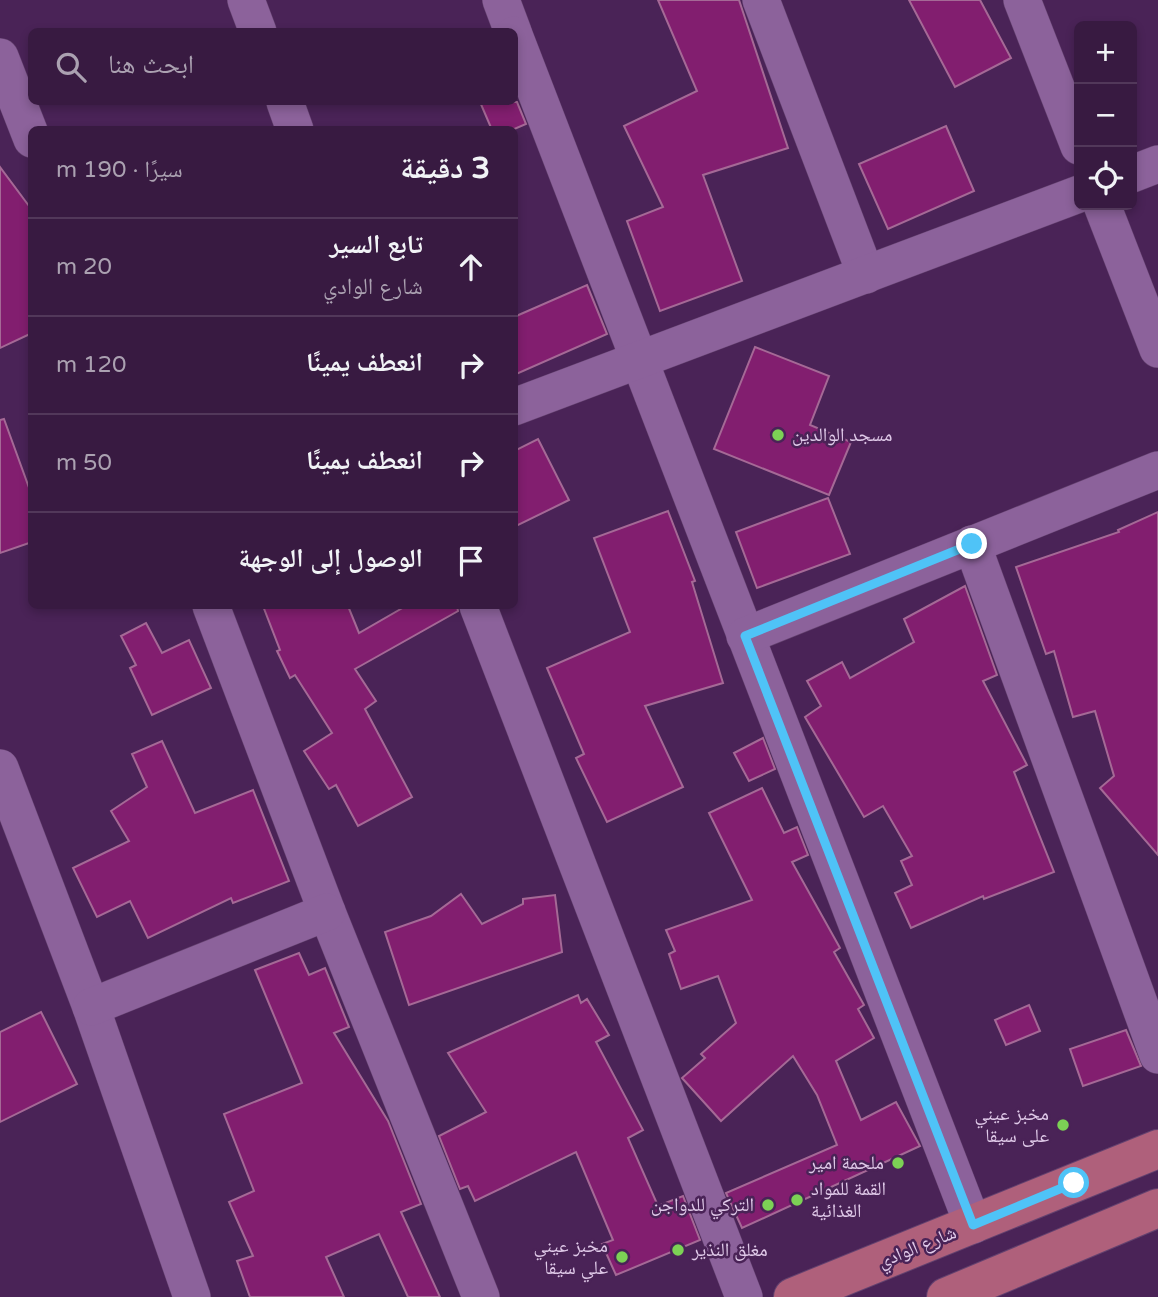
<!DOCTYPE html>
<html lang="ar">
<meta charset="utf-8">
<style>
:root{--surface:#381a41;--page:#43274c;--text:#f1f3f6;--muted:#aba1b1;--line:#52385a}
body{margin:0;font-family:"Varela Round","Noto Naskh Arabic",sans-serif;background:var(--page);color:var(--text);direction:rtl}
.controls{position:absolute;right:21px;top:21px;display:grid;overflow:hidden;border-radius:10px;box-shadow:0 4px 10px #0003}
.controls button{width:63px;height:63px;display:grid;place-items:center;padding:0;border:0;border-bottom:2px solid var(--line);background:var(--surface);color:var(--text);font:35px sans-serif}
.stop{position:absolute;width:21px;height:21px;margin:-16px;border:5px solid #4fc3f7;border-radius:50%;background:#fff}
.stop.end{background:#4fc3f7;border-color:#fff;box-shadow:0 2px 7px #0008}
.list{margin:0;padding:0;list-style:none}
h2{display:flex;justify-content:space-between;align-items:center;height:91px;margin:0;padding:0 28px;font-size:30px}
h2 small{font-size:23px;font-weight:400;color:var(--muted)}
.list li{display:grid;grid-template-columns:46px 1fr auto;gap:21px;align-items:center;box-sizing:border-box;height:98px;padding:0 28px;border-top:2px solid var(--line)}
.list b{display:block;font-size:26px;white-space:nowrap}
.list p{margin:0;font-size:23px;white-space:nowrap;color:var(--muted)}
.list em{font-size:23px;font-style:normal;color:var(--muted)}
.icon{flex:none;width:38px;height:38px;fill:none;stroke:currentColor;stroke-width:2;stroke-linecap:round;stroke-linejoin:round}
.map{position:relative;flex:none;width:1158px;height:1297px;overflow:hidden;direction:ltr}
.search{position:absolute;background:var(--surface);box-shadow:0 4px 10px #0003;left:28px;top:28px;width:490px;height:77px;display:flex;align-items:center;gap:18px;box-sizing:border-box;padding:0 24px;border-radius:10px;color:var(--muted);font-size:26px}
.panel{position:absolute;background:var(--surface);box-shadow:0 4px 10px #0003;left:28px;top:126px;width:490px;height:483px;border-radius:10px;direction:rtl}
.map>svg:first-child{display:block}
.building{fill:#821e6f;stroke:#a56996;stroke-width:2}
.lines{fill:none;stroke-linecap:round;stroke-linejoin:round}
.minor-casing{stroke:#64426f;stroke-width:38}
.major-casing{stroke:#64426f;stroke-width:40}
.minor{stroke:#8c629b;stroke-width:37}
.major{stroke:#af607b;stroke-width:38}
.route{stroke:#4fc3f7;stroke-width:9}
.poi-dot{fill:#7cd155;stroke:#4a2357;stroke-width:2.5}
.labels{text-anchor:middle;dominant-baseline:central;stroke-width:5;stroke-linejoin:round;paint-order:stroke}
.poi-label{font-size:19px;fill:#e0cae9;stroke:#4a2357;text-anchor:end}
.street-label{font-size:19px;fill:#e0cae9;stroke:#4a2357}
</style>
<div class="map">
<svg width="1158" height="1297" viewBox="0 0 1158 1297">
<rect width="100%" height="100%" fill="#4a2357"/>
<g class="building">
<polygon points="658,0 739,0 788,148 703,175 742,281 660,311 627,221 663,207 624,126 697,91"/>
<polygon points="909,0 980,0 1011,58 955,87"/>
<polygon points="480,102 517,102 526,124 512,130 492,130"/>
<polygon points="946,126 974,191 888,229 859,164"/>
<polygon points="0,167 32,210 32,333 0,348"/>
<polygon points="587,285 607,334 514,375 514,317"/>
<polygon points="755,347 829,376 810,425 851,442 829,495 714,449"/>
<polygon points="4,419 32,496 32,542 0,553 0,420"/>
<polygon points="538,439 569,500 514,527 514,451"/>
<polygon points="828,498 850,554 757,588 736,532"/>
<polygon points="668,511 695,581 692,582 723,683 645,706 683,787 607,822 576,758 584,754 547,668 630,632 594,538"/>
<polygon points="1158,512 1158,855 1100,788 1114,776 1095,711 1073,717 1054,651 1046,654 1016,567 1119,532 1118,530"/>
<polygon points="965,586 997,675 983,681 1027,765 1014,772 1054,872 984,899 983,896 911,928 895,893 912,885 901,861 912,856 883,806 864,817 805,717 821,706 807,681 842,662 850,678 914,642 904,619"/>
<polygon points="263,606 348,606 359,633 406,606 457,606 458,611 355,669 376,701 365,709 412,797 358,826 336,785 329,789 304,751 332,733 295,675 290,678 277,651 280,650"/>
<polygon points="146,623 162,653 189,640 211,688 152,715 130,668 136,665 121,636"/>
<polygon points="763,738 775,769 749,781 734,753"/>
<polygon points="162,741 195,813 253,790 289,881 233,903 231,898 148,938 130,901 97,917 73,868 129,841 111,811 147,787 132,754"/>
<polygon points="762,788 784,833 797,827 808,855 792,862 840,948 834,952 864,1005 858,1009 874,1038 836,1061 861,1120 896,1102 920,1146 742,1228 726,1193 837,1145 817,1095 793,1056 721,1121 682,1078 705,1058 701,1054 736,1023 718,976 681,989 669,954 675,951 666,930 752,900 709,813"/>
<polygon points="461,894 482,924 523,904 523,899 555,895 562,952 409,1005 385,932 431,916"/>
<polygon points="299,953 309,975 325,968 349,1027 334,1033 388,1121 421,1204 401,1212 440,1297 408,1297 379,1234 326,1257 344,1297 250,1297 237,1261 253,1256 229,1202 254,1191 224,1114 302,1083 255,970"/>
<polygon points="578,995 581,1003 587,999 609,1035 596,1042 643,1130 628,1138 658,1206 683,1196 700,1240 616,1275 602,1244 613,1240 576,1152 475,1201 468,1186 460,1189 439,1136 486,1112 448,1053"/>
<polygon points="1029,1005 1040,1031 1006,1045 995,1020"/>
<polygon points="41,1012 77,1084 0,1122 0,1032"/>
<polygon points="1126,1030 1141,1066 1083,1086 1070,1049"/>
</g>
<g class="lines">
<g class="minor-casing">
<g id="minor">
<polyline points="246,0 258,32"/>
<polyline points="501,0 513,32"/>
<polyline points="761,0 866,275"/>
<polyline points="1022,0 1079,146"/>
<polyline points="514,35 973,1225"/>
<polyline points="0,57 32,139"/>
<polyline points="285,102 295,130"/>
<polyline points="1132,174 1158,164"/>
<polyline points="1102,205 1158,349"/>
<polyline points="514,407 1079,194"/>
<polyline points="972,544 1158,1055"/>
<polyline points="211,606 327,912 481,1297"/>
<polyline points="478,606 744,1297"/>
<polyline points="745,636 1158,470"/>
<polyline points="0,768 91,1007 192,1297"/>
<polyline points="91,1007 327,912"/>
</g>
</g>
<g class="major-casing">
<g id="major">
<polyline points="793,1297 1158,1149"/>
<polyline points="946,1297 1158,1208"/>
</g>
</g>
<use href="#minor" class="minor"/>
<use href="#major" class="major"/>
</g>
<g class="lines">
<polyline class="route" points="972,544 745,636 973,1225 1074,1183"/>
</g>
<g class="poi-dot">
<circle cx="778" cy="435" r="7"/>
<circle cx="1063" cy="1125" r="7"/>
<circle cx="898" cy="1163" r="7"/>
<circle cx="797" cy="1200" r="7"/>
<circle cx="768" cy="1205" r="7"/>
<circle cx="678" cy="1250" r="7"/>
<circle cx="622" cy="1257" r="7"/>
</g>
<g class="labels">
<g class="poi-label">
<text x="792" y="435" text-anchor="start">مسجد الوالدين</text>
<text x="1049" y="1114">مخبز عيني<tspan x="1049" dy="22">على سيقا</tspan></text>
<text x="884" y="1163">ملحمة امير</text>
<text x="811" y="1189" text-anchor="start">القمة للمواد<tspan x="811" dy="22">الغذائية</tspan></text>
<text x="754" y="1205">التركي للدواجن</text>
<text x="608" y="1246">مخبز عيني<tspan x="608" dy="22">علي سيقا</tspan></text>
<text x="692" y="1250" text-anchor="start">مغلق النذير</text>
</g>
<g class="street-label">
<text transform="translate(917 1247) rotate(-22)">شارع الوادي</text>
</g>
</g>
</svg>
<div class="controls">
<button>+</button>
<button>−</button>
<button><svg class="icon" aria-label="locate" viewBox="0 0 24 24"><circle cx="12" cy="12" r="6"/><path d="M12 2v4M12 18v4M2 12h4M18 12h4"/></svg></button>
</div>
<div class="stop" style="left:1074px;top:1183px"></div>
<div class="stop end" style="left:972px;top:544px"></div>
<div class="search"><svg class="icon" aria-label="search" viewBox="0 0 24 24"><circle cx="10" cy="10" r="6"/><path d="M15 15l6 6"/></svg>ابحث هنا</div>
<section class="panel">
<h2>3 دقيقة<small>سيرًا · 190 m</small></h2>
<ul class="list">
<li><svg class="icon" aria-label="ahead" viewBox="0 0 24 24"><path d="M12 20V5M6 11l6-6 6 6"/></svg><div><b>تابع السير</b><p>شارع الوادي</p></div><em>20 m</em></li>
<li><svg class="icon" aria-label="right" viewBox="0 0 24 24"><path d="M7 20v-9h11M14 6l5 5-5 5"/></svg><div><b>انعطف يمينًا</b></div><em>120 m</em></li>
<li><svg class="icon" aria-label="right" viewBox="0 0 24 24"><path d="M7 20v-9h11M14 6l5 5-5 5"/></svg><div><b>انعطف يمينًا</b></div><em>50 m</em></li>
<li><svg class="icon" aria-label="arrive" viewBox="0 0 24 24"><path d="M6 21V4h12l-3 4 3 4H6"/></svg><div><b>الوصول إلى الوجهة</b></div></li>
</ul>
</section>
</div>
